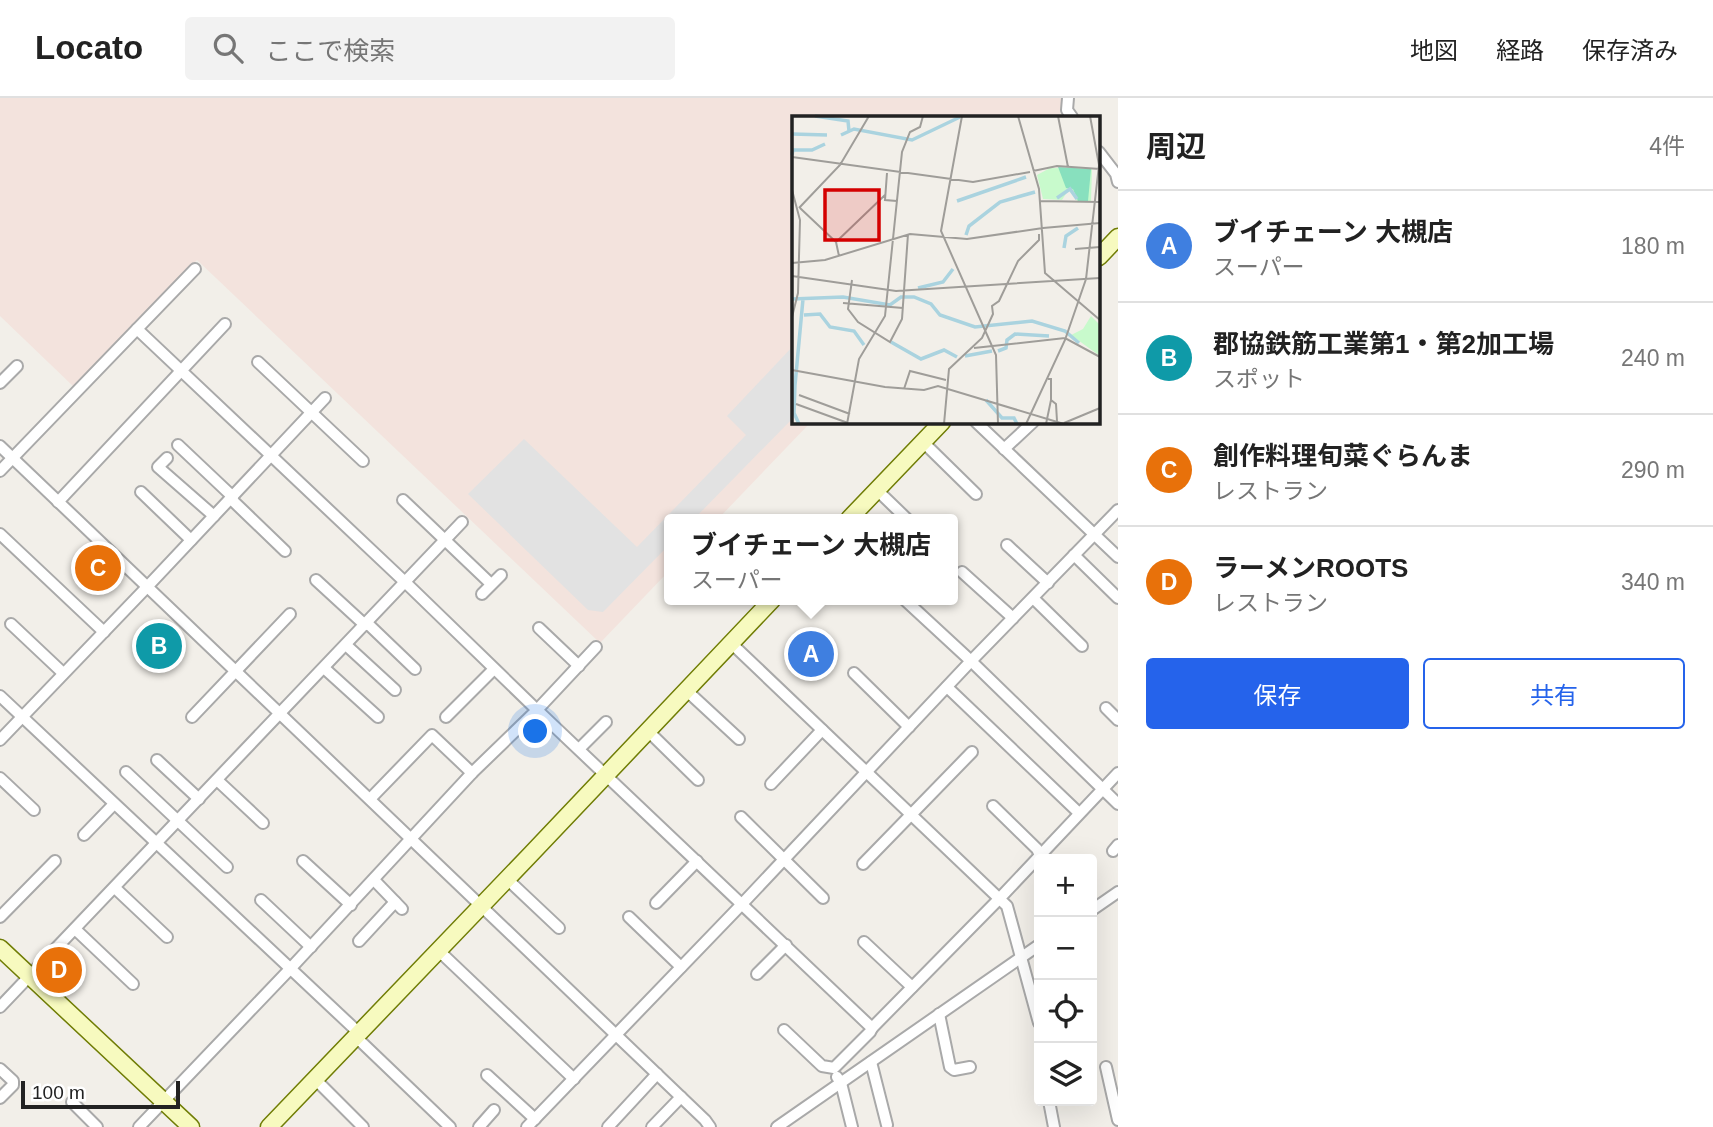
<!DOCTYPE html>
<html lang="ja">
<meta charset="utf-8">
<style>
:root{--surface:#fff;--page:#f2f2f2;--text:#222;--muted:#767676;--line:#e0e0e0;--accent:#2563eb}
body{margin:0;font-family:Helvetica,"Noto Sans JP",sans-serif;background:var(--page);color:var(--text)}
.controls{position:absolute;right:21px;bottom:21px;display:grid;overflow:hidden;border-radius:7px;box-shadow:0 7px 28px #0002}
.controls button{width:63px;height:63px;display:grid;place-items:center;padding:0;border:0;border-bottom:2px solid var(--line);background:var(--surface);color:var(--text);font:35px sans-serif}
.scale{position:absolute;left:21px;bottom:18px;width:159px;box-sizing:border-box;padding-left:7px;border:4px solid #222;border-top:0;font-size:19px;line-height:24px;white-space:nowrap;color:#222;-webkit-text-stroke:5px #fff;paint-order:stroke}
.you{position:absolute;left:536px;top:634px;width:24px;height:24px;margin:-18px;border:5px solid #fff;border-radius:50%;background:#1a73e8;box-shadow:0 0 0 10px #1a73e833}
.badge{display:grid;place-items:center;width:46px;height:46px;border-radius:50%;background:var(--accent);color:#fff;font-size:23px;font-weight:700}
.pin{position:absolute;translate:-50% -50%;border:4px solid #fff;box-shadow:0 2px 7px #0006}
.popup{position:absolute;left:664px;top:416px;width:294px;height:91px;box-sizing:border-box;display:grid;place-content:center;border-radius:7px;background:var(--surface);filter:drop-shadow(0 2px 5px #0005);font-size:23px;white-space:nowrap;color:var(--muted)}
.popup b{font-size:26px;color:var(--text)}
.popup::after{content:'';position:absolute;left:50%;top:100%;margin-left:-14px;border:14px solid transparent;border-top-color:var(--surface)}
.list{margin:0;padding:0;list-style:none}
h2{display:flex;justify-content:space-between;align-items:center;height:91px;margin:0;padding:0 28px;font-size:30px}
h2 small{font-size:23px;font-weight:400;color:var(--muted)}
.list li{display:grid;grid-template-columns:46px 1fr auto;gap:21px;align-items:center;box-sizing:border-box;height:112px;padding:0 28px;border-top:2px solid var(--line)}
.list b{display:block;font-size:26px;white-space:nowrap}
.list p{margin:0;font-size:23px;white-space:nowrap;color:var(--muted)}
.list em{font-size:23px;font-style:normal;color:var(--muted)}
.actions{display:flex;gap:14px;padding:21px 28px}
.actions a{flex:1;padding:16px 0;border:2px solid var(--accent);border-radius:7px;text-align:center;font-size:24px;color:var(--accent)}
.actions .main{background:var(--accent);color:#fff}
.icon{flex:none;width:38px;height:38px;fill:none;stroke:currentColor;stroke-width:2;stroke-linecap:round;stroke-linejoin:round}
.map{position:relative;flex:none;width:1118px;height:1029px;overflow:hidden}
header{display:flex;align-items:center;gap:42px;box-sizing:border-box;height:98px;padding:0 35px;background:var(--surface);border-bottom:2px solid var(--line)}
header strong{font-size:33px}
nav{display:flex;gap:38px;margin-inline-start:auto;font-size:24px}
.search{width:490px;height:63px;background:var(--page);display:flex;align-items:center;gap:18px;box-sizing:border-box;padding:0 24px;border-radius:7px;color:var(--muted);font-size:26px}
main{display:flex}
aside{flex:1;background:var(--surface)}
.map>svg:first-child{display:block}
.military{fill:#f3e3dd}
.parking{fill:#e2e2e2}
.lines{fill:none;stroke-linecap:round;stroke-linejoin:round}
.street-casing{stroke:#a9a9a9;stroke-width:14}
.secondary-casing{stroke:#707d05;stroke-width:19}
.street{stroke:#fff;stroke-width:10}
.secondary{stroke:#f7fabf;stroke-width:16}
.inset-river{fill:none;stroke:#aad3df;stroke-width:3.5}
.inset-road{fill:none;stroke:#9f9d99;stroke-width:2}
.view{fill:#d40000;fill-opacity:0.15;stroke:#d40000;stroke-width:3.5}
.inset-edge{fill:none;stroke:#222;stroke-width:3.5}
</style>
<header>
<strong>Locato</strong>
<div class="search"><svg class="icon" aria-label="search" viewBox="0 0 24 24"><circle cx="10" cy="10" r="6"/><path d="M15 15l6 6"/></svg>ここで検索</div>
<nav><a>地図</a><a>経路</a><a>保存済み</a></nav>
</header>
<main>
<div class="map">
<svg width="1118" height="1029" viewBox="0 0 1118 1029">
<rect width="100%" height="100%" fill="#f2efe9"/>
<polygon class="military" points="0,0 1062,0 1060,15 1063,19 794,19 794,324 811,324 718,421 669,421 669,473 600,545 197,162 74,289 0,218"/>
<polygon class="parking" points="794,247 794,319 694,421 669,421 669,447 603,514 588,512 468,396 524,341 637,449 746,337 727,318"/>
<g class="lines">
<g class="street-casing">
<g id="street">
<polyline points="1068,0 1067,12 1072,19"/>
<polyline points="1099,54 1116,76 1118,84"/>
<polyline points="137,231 195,171"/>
<polyline points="258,264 363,363"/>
<polyline points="0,285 17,268"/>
<polyline points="976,324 1118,459"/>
<polyline points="923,344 976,396"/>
<polyline points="178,347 233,399"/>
<polyline points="0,348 705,1022 710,1029"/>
<polyline points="1004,351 1033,324"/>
<polyline points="167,360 158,369 214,418"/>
<polyline points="0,373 137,231 406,485 537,612 472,675 290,871 139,1029"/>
<polyline points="877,392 907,421"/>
<polyline points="141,394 191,442"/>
<polyline points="231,401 285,453"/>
<polyline points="403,402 491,486"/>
<polyline points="58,404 225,226"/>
<polyline points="0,436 104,534"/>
<polyline points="1007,447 1048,485"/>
<polyline points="1074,457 1118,500"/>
<polyline points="962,474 1013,520"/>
<polyline points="316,482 365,527"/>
<polyline points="482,496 501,477"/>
<polyline points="1033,500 1082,548"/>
<polyline points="905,502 971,563 1118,706"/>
<polyline points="367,525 415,571"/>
<polyline points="11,526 63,575"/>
<polyline points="539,530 579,568"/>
<polyline points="731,545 1007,808 1039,925"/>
<polyline points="346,547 395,592"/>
<polyline points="596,549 537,612 872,930 999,801 1118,675"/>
<polyline points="324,570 378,619"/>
<polyline points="854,575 909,629"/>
<polyline points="947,589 1079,715"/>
<polyline points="686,592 739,641"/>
<polyline points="0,598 359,935"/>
<polyline points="1106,610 1118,622"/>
<polyline points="192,619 290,516"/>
<polyline points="446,619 494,571"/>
<polyline points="648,633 698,682"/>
<polyline points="0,642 147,489 325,300"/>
<polyline points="579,651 606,624"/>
<polyline points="157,662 199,701"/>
<polyline points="126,674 227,769"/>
<polyline points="0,680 34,712"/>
<polyline points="217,682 263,725"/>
<polyline points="771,686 822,632"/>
<polyline points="370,701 432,637 472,675"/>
<polyline points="993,708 1037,751 1040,757 1045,761"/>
<polyline points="741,719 823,800"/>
<polyline points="84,737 114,706"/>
<polyline points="1113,753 1118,747"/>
<polyline points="303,763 351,807"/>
<polyline points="863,766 972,654"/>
<polyline points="507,781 559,830"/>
<polyline points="374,782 402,811"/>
<polyline points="115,790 167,839"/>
<polyline points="261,802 311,849"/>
<polyline points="656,805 697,763"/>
<polyline points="1092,812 1118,794"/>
<polyline points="0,819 55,763"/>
<polyline points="629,819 681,869"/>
<polyline points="75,831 133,886"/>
<polyline points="359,843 395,804"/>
<polyline points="864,844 912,889"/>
<polyline points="438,852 574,981"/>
<polyline points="757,876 786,847"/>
<polyline points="0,909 462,424"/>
<polyline points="939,916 950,969 954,972 970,969"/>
<polyline points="784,932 822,968 834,970 870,934 872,930"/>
<polyline points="356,939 450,1029"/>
<polyline points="871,964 887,1027"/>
<polyline points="1106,969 1118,1022"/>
<polyline points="0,971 13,983 13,987 0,1000"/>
<polyline points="487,977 535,1021"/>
<polyline points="837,979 841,985 852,1029"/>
<polyline points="315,981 363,1029"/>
<polyline points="1049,1003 1054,1029"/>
<polyline points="72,1004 97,1029"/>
<polyline points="479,1029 494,1012"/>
<polyline points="527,1029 742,806 971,563 1118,412"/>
<polyline points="608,1029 657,976"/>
<polyline points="652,1029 681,999"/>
<polyline points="777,1029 1039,847"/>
</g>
</g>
<g class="secondary-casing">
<g id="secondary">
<polyline points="1099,159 1118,139"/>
<polyline points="849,421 942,324"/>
<polyline points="0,850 191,1029"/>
<polyline points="269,1029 531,756 772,502"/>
</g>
</g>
<use href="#street" class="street"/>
<use href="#secondary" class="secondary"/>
</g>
<g transform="translate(792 18)">
<rect width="308" height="308" fill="#f2efe9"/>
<path d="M258,52L300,53L299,85H285L277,73L270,84L251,83L245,59ZM299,200L308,209V240L279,219L291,213Z" fill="#c8facc"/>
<path d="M266,51L299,53L296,85H286L281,73L274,72Z" fill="#88e0be"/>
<path class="inset-river" d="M23,0L56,5L57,15M0,18L35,19M49,19L62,13L120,24L168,1M0,39L1,34H20L33,28M265,82L278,73L285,83M165,85L234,61M174,119L177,110L208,86L243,76M272,132L274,120L286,112M126,172L151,166L161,153M0,183L51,181L98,189L109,181H122L139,188L148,199L183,211L240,205L273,215L287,227M12,199L28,198L38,211L62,215L72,229M99,226L129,243L152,234L165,241M206,235L214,232L215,224L223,218L257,220M173,240L200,235M194,284L210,302H222L225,308M7,308L2,297L3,269L11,183"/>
<path class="inset-road" d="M170,0L149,115L204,239L206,308M226,0L247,73L253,157L308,204M266,0L276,51M0,41L181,66L238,56M241,55L265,50L308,53M95,57L93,84L105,85M0,74L8,104L6,177L0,201M248,85L308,86M7,92L48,49L77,0M8,92L44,126L47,140M251,112L308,107M44,126L93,79M283,133L308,131M0,147L33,144L118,118L175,123L251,112M0,160L104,175L308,162M60,164L56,193L66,206L98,226L110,203L116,118M51,187L111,192M182,232L273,222L308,241M0,254L93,271L132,274L146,270L272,308M112,273L118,255L154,264M7,279L58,298M259,284L264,288L265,305M4,288L56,307M272,307L308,292M55,308L67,243L93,200L110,36L118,16L128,11L131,0M152,308L157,253L190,222L201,198L200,190L207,185L226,145L247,124V118M234,308L273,224L294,163L307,49L298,0M254,308L259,284V263H256"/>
<path class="view" d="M33,74H87V124H33Z"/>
<rect width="308" height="308" class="inset-edge"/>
</g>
</svg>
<div class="controls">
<button>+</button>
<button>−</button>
<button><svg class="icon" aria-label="locate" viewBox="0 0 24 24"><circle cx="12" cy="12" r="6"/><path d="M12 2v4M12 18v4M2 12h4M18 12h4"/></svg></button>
<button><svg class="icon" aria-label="layers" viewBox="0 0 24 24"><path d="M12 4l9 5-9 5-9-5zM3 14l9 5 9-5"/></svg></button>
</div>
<div class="scale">100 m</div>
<div class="you"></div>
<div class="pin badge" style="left:811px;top:556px;background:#3f7fe0">A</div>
<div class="popup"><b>ブイチェーン 大槻店</b>スーパー</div>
<div class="pin badge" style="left:159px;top:548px;background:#0f9aa8">B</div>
<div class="pin badge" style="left:98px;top:470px;background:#e8710a">C</div>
<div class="pin badge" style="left:59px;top:872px;background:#e8710a">D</div>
</div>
<aside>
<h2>周辺<small>4件</small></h2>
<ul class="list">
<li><span class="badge" style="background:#3f7fe0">A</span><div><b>ブイチェーン 大槻店</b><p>スーパー</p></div><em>180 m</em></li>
<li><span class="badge" style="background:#0f9aa8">B</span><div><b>郡協鉄筋工業第1・第2加工場</b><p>スポット</p></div><em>240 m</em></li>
<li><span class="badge" style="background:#e8710a">C</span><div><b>創作料理旬菜ぐらんま</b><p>レストラン</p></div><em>290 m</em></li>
<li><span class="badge" style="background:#e8710a">D</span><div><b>ラーメンROOTS</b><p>レストラン</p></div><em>340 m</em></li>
</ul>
<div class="actions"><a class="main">保存</a><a>共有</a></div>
</aside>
</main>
